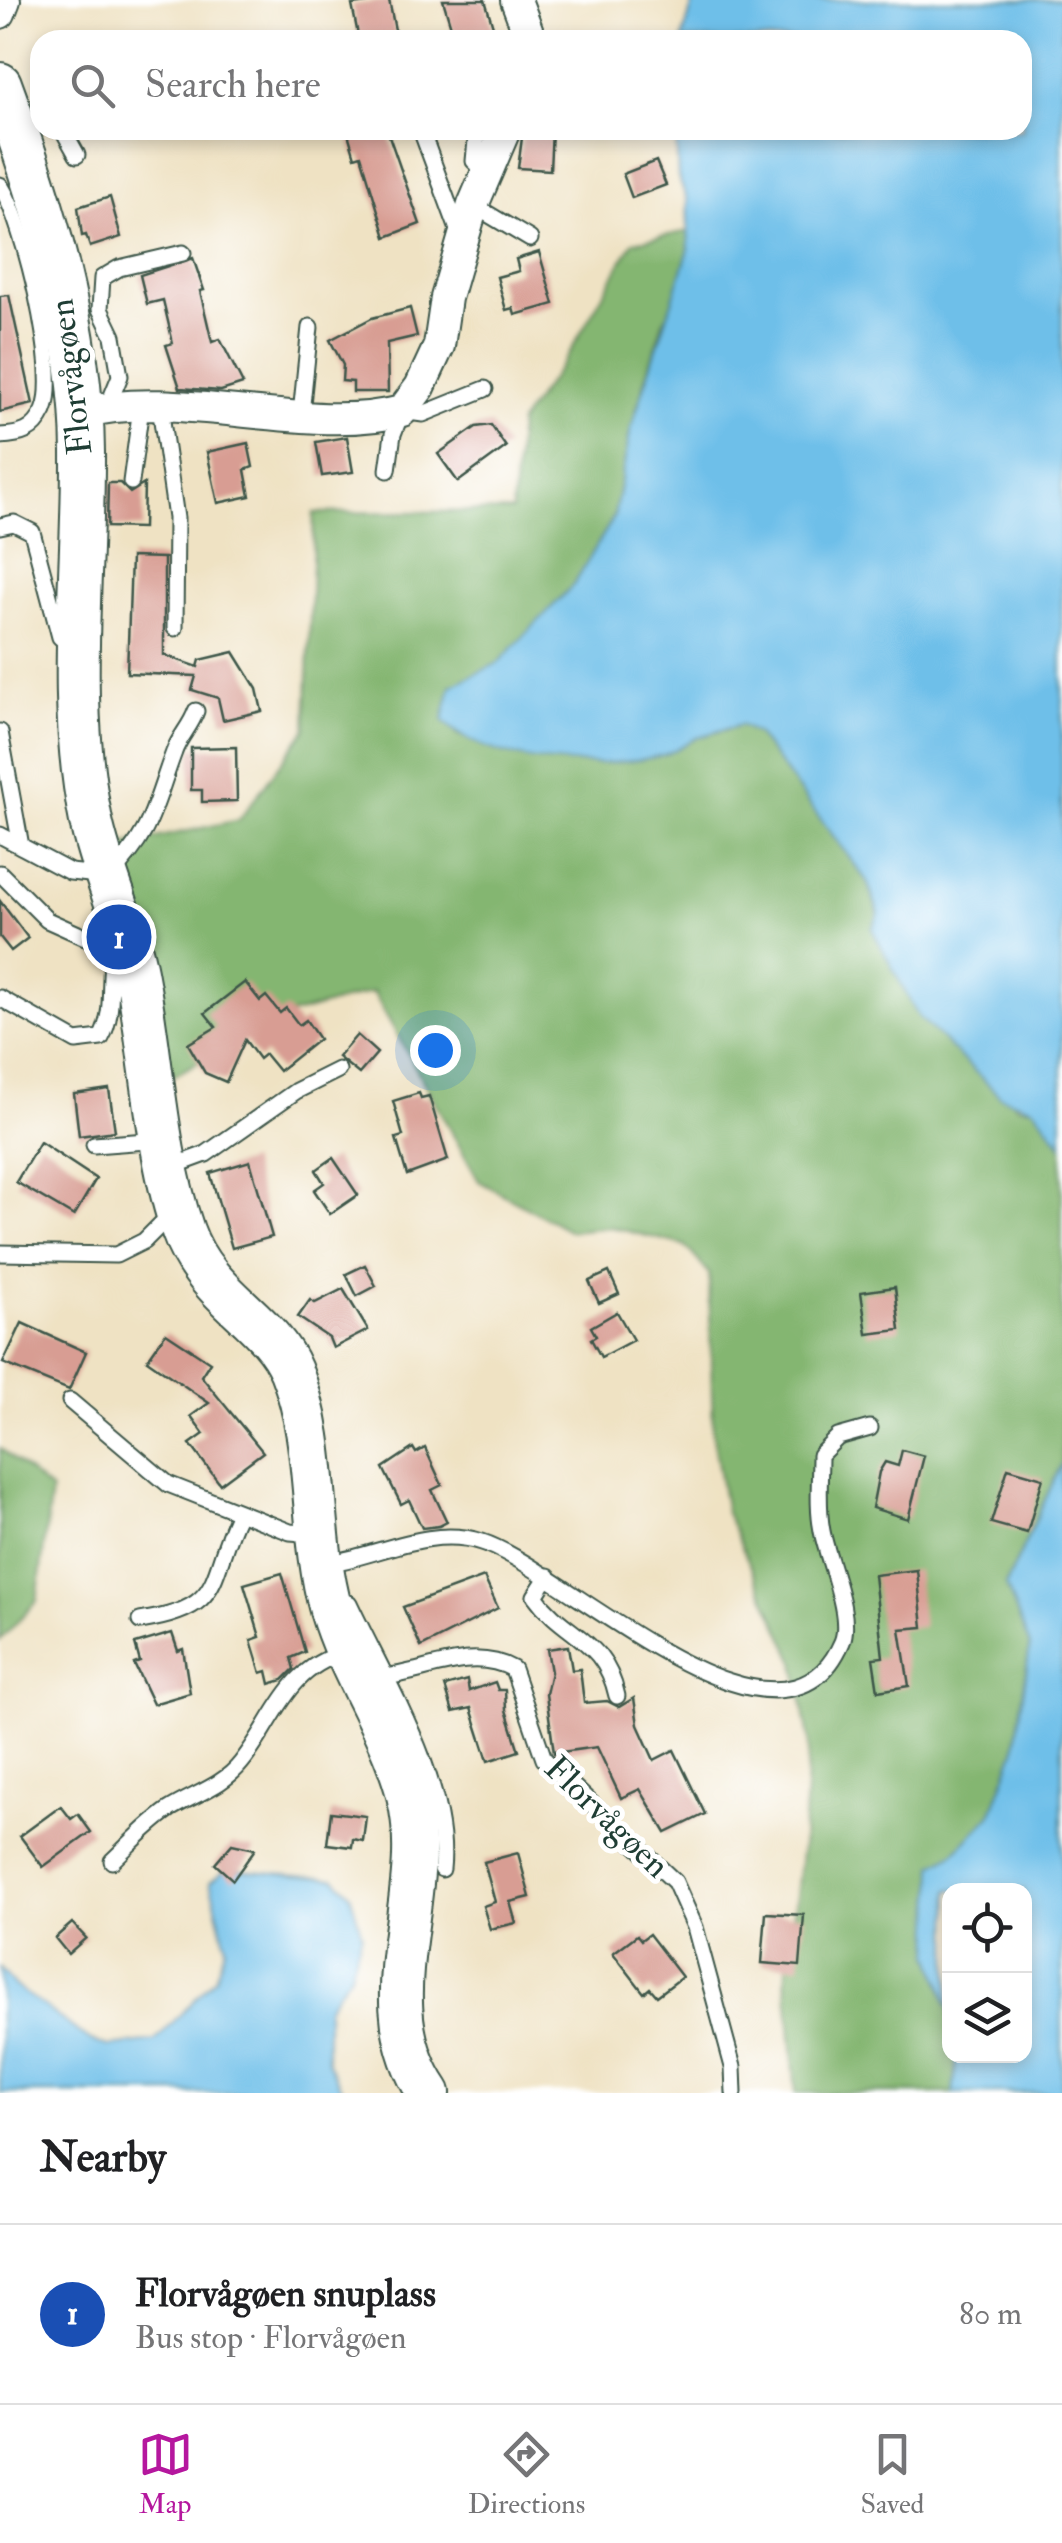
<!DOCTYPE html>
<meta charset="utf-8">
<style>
:root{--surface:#fff;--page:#f6f6f6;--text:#202124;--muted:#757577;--line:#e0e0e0;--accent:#b5179e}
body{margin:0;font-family:"IM FELL Double Pica",serif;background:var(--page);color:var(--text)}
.controls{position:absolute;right:30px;bottom:30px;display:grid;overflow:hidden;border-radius:20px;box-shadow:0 5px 15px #0003}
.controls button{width:90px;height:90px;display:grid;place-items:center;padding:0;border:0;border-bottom:2px solid var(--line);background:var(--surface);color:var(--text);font:50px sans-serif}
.you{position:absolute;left:435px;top:1050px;width:35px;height:35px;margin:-25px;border:8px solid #fff;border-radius:50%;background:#1a73e8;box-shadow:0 0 0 15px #1a73e833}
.badge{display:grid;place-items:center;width:65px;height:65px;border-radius:50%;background:var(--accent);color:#fff;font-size:32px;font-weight:700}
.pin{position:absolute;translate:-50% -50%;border:5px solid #fff;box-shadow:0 2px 10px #0006}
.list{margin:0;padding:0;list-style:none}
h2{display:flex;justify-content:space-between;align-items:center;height:130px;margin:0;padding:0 40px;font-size:42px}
h2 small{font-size:32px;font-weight:400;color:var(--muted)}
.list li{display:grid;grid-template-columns:65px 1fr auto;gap:30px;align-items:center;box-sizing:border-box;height:180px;padding:0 40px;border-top:2px solid var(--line)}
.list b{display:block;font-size:38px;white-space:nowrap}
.list p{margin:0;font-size:32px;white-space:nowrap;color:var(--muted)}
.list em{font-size:32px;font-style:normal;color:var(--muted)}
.icon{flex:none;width:55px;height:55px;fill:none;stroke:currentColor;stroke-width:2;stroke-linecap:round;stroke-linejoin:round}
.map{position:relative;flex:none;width:1062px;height:2093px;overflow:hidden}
.search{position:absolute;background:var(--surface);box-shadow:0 5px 15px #0003;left:30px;right:30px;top:30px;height:110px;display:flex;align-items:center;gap:25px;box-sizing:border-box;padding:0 35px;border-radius:30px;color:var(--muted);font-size:38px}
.sheet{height:310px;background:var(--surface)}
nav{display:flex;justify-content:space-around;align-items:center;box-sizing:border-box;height:140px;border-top:2px solid var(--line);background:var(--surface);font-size:28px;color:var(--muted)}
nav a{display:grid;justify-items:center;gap:5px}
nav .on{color:var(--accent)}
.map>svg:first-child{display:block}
.forest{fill:#84b671;stroke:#527a52;stroke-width:2.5}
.water{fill:#6ebfe9;stroke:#467e8e;stroke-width:2.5}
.building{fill:#d89d93}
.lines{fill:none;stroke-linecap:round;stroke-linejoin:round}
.lane-casing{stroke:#3e5649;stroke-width:19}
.street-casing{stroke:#3e5649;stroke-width:34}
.secondary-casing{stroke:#3e5649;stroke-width:46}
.lane{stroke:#fff;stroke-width:15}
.street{stroke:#fff;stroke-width:30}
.secondary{stroke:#fff;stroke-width:42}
.labels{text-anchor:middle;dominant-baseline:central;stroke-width:10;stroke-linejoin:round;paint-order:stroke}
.street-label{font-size:35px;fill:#1f3d34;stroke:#fff}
</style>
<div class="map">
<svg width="1062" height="2093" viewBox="0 0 1062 2093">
<rect width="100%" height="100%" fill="#fff"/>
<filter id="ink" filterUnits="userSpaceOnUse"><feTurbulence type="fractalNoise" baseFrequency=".01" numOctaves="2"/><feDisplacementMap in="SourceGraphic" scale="20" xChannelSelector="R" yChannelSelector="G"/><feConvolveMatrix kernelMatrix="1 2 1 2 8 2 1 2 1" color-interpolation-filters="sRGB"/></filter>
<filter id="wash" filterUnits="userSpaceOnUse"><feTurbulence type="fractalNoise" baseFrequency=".0048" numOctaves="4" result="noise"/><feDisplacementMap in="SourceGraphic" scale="40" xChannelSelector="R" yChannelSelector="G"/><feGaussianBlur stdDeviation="2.25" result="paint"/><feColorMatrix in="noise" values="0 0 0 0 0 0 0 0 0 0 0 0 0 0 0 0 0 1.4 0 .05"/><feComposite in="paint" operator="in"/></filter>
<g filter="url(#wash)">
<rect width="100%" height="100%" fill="#efe2c3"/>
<g class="forest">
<polygon points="689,231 689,249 675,305 663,322 631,428 614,517 574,584 498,664 451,686 456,734 496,750 664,755 698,737 742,725 757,734 867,881 879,914 1017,1106 1034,1108 1062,1145 1062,1463 1006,1584 1030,1646 1015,1751 991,1815 954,1853 931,1953 949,2009 950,2056 957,2056 953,2093 796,2093 786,1980 803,1837 809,1739 795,1662 726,1513 713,1436 709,1273 684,1245 611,1227 570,1231 479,1181 373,992 276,1019 148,1090 114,847 239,820 306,729 314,513 512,511 519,423 567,357 633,242"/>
<polygon points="0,1448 51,1491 37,1601 0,1640"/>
</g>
<g class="water">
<path d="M694,0H1062V1145L1034,1108L1001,1097L918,1016L872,929L879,913L867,881L757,734L741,725C727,729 711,732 697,738C686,742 675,752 663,755C604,771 486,767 443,720L451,686L498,663L574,584L614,517L631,428L689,249L687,199L678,177L676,130H1022V40H682Z"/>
<polygon points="1062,1463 1062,2093 953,2093 957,2056 1024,2056 1024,1890 950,1890 949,2009 931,1953 934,1865 954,1853 991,1815 1015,1751 1030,1646 1006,1585"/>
<polygon points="240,1870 335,1878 350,1893 362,1934 350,1974 327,2007 327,2062 344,2093 0,2093 0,1968 14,1985 91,2041 109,2046 155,2041 215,1978 226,1946 210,1882 224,1871"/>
</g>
<g id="blocks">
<g class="building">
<polygon points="389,0 397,40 359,40 352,5"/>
<polygon points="443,0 485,0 497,40 455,40"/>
<polygon points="347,130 387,130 420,224 386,237 361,155 355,157"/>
<polygon points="523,130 552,130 550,170 518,168"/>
<polygon points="656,161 666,185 632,198 623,174"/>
<polygon points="110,197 121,237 90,247 86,235 82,236 78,207"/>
<polygon points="539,252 554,304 515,315 513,308 506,310 497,277 519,271 516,259"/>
<polygon points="193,258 204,290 200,291 212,342 220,339 243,384 221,391 180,388 166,345 173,343 163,300 147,304 140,275"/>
<polygon points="9,295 33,404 0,412 0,296"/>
<polygon points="410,308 417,336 387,343 388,392 353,392 353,382 342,381 343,365 330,340 372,318"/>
<polygon points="491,425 506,447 458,482 438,454 476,427"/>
<polygon points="347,437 353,472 322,476 316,442"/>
<polygon points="248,443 253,467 245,470 250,496 218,503 207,452"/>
<polygon points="108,483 120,483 130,493 144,484 143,528 107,527"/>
<polygon points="131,557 164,558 164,655 198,667 200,660 234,652 257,689 262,711 223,720 218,698 192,690 196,676 127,673"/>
<polygon points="236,747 237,801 202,802 202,790 191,790 191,748"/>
<polygon points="0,901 28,938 11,951 0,937"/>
<polygon points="245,982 260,1001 266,996 280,1013 286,1008 299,1025 306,1020 319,1039 279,1071 265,1054 259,1059 245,1040 226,1082 205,1073 188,1044 216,1027 205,1013"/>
<polygon points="357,1035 377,1053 359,1074 338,1057"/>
<polygon points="109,1089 115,1131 79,1136 74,1094"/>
<polygon points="419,1093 421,1098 429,1096 448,1160 407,1175 396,1138 403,1136 393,1101"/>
<polygon points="40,1142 96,1179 74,1216 16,1182"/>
<polygon points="333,1158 358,1195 330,1214 314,1190 324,1183 316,1170"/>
<polygon points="250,1161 272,1237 232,1248 210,1173"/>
<polygon points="365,1265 376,1286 357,1296 346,1274"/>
<polygon points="609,1272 619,1294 599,1303 589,1281"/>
<polygon points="895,1287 900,1330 867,1334 861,1292"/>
<polygon points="343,1289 368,1330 333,1348 329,1338 298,1317 310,1300 315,1303"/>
<polygon points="617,1312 633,1340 601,1357 591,1339 596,1336 591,1327"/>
<polygon points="22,1323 86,1352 69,1390 3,1363"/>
<polygon points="166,1333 210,1362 201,1376 263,1452 220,1484 190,1444 204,1434 191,1416 209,1403 147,1360"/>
<polygon points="413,1448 416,1453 425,1448 442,1485 432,1490 447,1522 439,1526 422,1528 409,1500 401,1504 383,1468"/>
<polygon points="902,1450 924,1456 908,1519 872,1508 879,1472 885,1462 898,1466"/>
<polygon points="1008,1468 1043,1478 1027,1533 991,1523"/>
<polygon points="917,1570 923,1627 900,1629 909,1686 878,1691 873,1658 883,1657 874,1575"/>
<polygon points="282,1573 305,1652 291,1658 294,1669 283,1680 270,1684 267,1671 261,1673 251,1640 260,1637 244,1584"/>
<polygon points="484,1577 498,1608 421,1647 403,1607"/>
<polygon points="172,1633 178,1651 183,1649 190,1693 153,1704 134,1664 140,1662 135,1644"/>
<polygon points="568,1646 572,1670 580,1669 584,1703 607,1701 619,1707 634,1698 638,1725 654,1760 674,1750 705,1814 666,1833 640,1789 621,1798 597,1747 554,1753 546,1694 551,1672 547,1649"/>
<polygon points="467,1680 469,1691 495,1682 498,1690 505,1690 506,1710 519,1751 488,1761 471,1708 453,1712 445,1686"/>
<polygon points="61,1806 71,1819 78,1814 91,1832 43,1867 20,1836"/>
<polygon points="331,1812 366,1816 363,1841 353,1839 352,1847 327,1844"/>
<polygon points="232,1844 255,1849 233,1880 215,1864"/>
<polygon points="518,1853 530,1897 510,1902 516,1923 490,1929 483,1906 495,1902 484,1862"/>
<polygon points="766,1913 804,1915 800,1966 762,1963"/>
<polygon points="72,1923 86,1938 68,1954 55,1938"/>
<polygon points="649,1934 682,1977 657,1996 650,1988 644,1993 613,1953 637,1935 641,1940"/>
</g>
</g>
</g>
<g filter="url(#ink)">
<use href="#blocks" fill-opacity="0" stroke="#3e5649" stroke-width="2.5"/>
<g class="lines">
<g class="lane-casing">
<g id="lane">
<polyline points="63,130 77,155"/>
<polyline points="421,130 461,238"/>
<polyline points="477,130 474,161 487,172"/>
<path d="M0,185C23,219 61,373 44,411C34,432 21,435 0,436"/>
<polyline points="473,205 530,239"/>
<polyline points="160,407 176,518 175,628"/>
<polyline points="107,408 120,376 113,336 100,309 102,278 119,268 183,253"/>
<polyline points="301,414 310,327"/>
<polyline points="388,470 393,434 402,411 423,414 485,389"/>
<polyline points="131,482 141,407"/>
<polyline points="0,526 14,523 32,532 60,637 66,642"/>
<polyline points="0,732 21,846"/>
<path d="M0,835L70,872L109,876C153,832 153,808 174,752C179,737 191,726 196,711"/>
<polyline points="0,873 47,920 114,950 121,948"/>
<path d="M0,998L76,1041L101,1038C116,1011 107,979 114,950"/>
<polyline points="94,1145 160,1140"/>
<polyline points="168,1168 206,1154 296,1091 338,1070"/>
<polyline points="0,1253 116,1255 144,1241 171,1214"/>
<polyline points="70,1401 168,1484 290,1532 316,1534"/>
<path d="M325,1564C376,1557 429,1525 482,1542C562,1567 781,1784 842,1642C853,1616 827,1559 822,1531C817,1507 820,1480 820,1455L838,1437L870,1428"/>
<path d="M548,1576L535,1596C565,1638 604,1637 617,1696"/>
<path d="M349,1603C384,1678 451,1786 442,1869"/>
<path d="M140,1621C227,1608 207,1579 239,1513"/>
<path d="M383,1677C426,1673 471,1646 513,1669L544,1759L675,1882L695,1927L733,2067L734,2093"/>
<path d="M112,1861C130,1844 149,1823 170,1809C194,1794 223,1786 241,1763C275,1721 286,1668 344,1653"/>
</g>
</g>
<g class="street-casing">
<g id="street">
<polyline points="516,0 531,40"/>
<polyline points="0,13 5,0"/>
<path d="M82,413C178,387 308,436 402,411L420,387L439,346L446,298L473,205L505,130"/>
</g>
</g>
<g class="secondary-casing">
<path id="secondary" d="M0,84C43,200 82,327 83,452C84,575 66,700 91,821C102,873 126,920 136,972C152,1054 156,1154 183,1231C206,1297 269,1318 291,1371C321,1446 309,1532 331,1610C350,1674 391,1729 408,1795C434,1894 365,2000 429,2093"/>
</g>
<use href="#lane" class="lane"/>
<use href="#street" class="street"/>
<use href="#secondary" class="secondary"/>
</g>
</g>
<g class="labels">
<g class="street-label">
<text transform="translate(71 377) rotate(-97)">Florvågøen</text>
<text transform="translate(607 1817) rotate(44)">Florvågøen</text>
</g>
</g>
</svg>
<div class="controls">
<button><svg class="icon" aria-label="locate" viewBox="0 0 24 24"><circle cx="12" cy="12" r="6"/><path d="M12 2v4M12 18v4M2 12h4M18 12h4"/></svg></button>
<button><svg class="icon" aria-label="layers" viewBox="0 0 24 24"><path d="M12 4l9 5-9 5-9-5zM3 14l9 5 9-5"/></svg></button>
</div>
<div class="you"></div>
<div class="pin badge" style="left:119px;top:937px;background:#1a4fb4">1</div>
<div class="search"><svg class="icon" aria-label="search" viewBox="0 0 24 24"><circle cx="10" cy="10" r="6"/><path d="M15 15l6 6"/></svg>Search here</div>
</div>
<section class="sheet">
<h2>Nearby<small></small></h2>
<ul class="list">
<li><span class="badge" style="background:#1a4fb4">1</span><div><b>Florvågøen snuplass</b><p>Bus stop · Florvågøen</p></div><em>80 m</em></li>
</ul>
</section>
<nav>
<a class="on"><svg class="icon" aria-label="map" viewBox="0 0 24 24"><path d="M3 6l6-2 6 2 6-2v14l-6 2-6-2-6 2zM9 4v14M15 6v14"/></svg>Map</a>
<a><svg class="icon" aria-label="directions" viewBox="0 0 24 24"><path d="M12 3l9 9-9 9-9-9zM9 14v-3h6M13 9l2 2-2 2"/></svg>Directions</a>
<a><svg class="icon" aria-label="saved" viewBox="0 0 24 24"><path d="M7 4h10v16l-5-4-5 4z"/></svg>Saved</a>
</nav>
